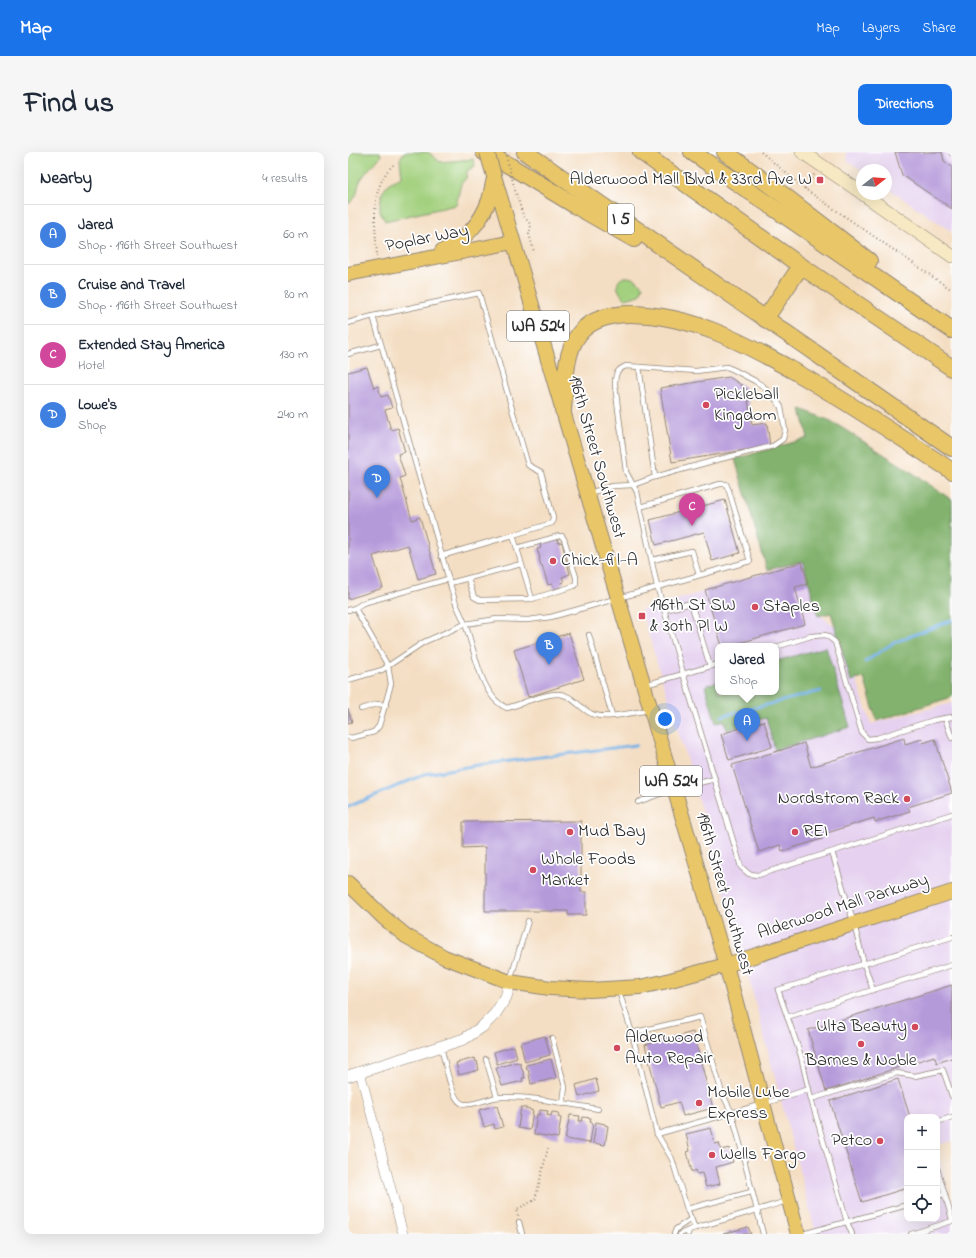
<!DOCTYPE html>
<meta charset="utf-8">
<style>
:root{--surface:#fff;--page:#f6f6f7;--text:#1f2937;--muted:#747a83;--line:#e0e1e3;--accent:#1a73e8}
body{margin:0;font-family:"Indie Flower",sans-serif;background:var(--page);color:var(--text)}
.controls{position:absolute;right:12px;bottom:12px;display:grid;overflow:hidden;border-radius:8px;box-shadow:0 4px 16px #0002}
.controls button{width:36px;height:36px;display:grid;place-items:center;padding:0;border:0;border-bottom:1px solid var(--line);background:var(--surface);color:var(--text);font:20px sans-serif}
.compass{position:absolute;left:508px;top:12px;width:36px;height:36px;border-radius:50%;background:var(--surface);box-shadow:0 4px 16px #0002;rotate:73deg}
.you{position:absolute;left:317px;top:567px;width:14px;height:14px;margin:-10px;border:3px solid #fff;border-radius:50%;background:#1a73e8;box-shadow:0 0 0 6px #1a73e833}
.badge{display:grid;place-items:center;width:26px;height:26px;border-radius:50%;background:var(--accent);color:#fff;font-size:13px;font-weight:700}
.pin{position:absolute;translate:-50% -33px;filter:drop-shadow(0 1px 2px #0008)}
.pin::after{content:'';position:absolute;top:21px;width:14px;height:12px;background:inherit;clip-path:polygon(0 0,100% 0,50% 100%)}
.popup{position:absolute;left:367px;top:491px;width:64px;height:52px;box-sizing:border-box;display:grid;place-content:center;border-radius:8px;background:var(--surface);filter:drop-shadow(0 1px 3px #0005);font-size:13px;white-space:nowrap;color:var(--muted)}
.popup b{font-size:15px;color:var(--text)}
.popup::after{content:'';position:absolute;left:50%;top:100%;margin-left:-8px;border:8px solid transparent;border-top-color:var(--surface)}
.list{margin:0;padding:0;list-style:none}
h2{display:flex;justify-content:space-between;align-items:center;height:52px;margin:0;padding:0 16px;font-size:17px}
h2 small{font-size:13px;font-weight:400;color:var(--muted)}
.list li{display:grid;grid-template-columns:26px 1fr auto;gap:12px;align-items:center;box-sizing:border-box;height:60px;padding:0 16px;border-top:1px solid var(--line)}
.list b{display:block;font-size:15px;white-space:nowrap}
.list p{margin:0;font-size:13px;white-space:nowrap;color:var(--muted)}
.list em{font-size:13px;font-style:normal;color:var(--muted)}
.icon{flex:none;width:22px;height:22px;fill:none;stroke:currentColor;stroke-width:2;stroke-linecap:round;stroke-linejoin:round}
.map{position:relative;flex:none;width:604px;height:1082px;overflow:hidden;border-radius:8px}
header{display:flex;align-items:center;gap:24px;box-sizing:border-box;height:56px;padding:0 20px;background:var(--accent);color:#fff}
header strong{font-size:19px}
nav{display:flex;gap:22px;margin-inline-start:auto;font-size:14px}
.intro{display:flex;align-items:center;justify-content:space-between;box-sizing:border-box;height:96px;padding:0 24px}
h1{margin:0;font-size:28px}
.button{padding:10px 18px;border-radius:8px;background:var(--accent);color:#fff;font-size:14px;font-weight:700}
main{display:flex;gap:24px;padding:0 24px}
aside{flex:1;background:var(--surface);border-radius:8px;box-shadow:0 4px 16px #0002}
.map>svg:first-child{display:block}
.built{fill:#e6d2f0;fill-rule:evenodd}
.green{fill:#a3d07e;stroke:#677e54}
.forest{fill:#82b26d;stroke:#566e4c}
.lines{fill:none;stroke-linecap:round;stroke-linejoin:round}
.stream{stroke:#73b1e6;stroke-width:3}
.building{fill:#b59ada}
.service-casing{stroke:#908477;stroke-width:6}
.minor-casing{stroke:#908477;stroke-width:10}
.tertiary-casing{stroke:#908477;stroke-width:12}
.secondary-casing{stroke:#908477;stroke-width:14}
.primary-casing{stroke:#908477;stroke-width:16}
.motorway-casing{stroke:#908477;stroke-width:18}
.path{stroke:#908477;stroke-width:2;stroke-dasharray:1 3;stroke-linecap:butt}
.service{stroke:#fff;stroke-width:4.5}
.minor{stroke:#fff;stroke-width:9}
.tertiary{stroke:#fff;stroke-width:11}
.secondary{stroke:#f6e9c3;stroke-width:13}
.primary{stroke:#e9c769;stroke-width:14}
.motorway{stroke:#e9c769;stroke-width:16}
.primary-bridge-casing{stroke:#908477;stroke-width:16;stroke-linecap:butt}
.path-bridge{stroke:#908477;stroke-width:2;stroke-dasharray:1 3;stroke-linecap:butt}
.primary-bridge{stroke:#e9c769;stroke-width:14}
.poi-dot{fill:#d1495b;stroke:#fff;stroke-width:1.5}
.labels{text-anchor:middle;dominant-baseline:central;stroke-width:3.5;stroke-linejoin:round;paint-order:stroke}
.shield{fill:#fff;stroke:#6b6b6b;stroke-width:1}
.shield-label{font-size:17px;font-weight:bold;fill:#2b2b2b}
.poi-label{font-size:18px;fill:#2b2b2b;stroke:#fff;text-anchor:start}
.street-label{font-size:18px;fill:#2b2b2b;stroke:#fff}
</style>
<header>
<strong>Map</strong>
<nav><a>Map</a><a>Layers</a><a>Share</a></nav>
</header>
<div class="intro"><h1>Find us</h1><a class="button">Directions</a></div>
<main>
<aside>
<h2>Nearby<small>4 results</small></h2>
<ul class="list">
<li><span class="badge" style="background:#3f7fe0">A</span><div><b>Jared</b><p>Shop · 196th Street Southwest</p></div><em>60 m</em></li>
<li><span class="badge" style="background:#3f7fe0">B</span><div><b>Cruise and Travel</b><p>Shop · 196th Street Southwest</p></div><em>80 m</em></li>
<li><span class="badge" style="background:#d1479c">C</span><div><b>Extended Stay America</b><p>Hotel</p></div><em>130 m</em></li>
<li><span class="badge" style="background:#3f7fe0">D</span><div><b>Lowe's</b><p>Shop</p></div><em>240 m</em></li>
</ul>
</aside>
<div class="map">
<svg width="604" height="1082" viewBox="0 0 604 1082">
<rect width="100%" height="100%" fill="#fff"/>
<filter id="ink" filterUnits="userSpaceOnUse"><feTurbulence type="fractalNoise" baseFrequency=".025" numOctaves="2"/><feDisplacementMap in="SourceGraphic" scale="8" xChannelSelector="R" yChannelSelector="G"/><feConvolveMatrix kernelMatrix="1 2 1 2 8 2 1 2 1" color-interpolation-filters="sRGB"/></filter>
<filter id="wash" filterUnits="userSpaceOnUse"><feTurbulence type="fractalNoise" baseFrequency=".012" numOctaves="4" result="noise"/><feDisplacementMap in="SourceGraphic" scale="16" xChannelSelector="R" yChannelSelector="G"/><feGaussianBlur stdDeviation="0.9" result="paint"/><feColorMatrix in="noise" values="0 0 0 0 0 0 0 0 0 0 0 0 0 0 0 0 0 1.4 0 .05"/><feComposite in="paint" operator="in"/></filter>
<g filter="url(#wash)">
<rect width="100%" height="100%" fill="#f4dec3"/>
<g class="built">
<polygon points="498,0 604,0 604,80 538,35 538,18 514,18 514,19 500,9"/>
<path d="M456,411L472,463L492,478L523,572L604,551V989L589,993V965H559V1067H589V1001L604,1056V1081L600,1082H468L396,808L340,612L293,458ZM370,494H428V540H370Z"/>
</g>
<g class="green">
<path d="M0,0H32L33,4C27,11 19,18 14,26C7,35 13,44 0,52Z"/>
<polygon points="56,0 80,0 92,10 125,7 127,14 119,19 118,26 113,32 108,53 37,69 32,60 32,53 34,41 41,31 54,25 52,7"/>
<path d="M277,125C286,125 290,128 295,135L292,143L278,147C269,141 265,128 277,125Z"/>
</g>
<g class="forest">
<polygon points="453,257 483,269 556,315 604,348 604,545 529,569 516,526 503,529 483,461 470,464 455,409 419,418 387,307 460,286"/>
<polygon points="478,495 502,575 427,598 418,566 379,578 376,568 368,571 357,534 370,529 370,540 428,540 428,509"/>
</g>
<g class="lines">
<g class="stream">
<polyline points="517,510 545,491 604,468"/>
<polyline points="374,564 473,539"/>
<polyline points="0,655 77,622 130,613 288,593"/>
</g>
</g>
<g id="blocks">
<g class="building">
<polygon points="547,0 594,0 596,9 604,15 604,57 554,23"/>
<polygon points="19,215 26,236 30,234 33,245 40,243 44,256 37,258 43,278 50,276 57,300 50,302 57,324 52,326 64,368 72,365 88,422 70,427 60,393 25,404 35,436 0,447 0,220"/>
<polygon points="381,225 398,236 404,273 419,271 422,294 324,310 312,236"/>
<polygon points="377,348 392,401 364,409 356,380 308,393 302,368"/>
<polygon points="209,387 210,391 214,390 222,422 214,425 216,430 213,431 214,435 206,437 204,432 200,433 194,413 193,414 191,406 192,406 189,397 193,396 192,391"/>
<polygon points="454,410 460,432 447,435 457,472 381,494 374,494 357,438"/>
<polygon points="221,481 236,527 180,545 166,498"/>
<polygon points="0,557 4,570 0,571"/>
<polygon points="416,569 424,595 381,608 373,582"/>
<polygon points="556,586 557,592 574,587 575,591 587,587 604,641 560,655 562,659 527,670 526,666 473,683 474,687 434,699 432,693 411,700 384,613 456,591 463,615"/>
<polygon points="233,669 233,740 238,740 238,763 220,763 220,759 137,759 137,695 115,696 115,670"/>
<polygon points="604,833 604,906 589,911 586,904 478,939 460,878"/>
<polygon points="345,880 365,956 335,964 331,950 313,955 297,893"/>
<polygon points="197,884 202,903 177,910 173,893 172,891"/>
<polygon points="166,894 169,906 149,912 146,900"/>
<polygon points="127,906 128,910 129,909 131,918 111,923 108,911"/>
<polygon points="203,907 208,926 183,932 180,917 179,918 178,913"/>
<polygon points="169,910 170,912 172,911 177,926 174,926 175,929 154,934 148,916"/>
<polygon points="248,927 251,939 231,945 228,933"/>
<polygon points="550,927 562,965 559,965 559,1036 514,1050 482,949"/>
<polygon points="145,954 145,955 149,954 155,975 147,977 146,972 136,975 131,958"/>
<polygon points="173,955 182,957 182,958 185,959 182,978 170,976"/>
<polygon points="192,958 200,959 199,963 203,964 204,960 211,961 210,965 213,966 210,986 186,982 189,962 192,963"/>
<polygon points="222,963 232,964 231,969 234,969 235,965 243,966 242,970 245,971 242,991 217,987"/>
<polygon points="248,970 257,972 257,973 260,974 257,993 245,991"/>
<polygon points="363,976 367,992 371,991 373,998 381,996 385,1010 368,1015 372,1032 358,1035 354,1021 349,1022 348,1018 344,1020 339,1000 342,999 338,982"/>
<polygon points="400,1075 403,1082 375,1082"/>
</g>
</g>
</g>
<g filter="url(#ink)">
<use href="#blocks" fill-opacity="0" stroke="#908477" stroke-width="1"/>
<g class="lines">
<g class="service-casing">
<g id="service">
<polyline points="604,0 604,1"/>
<path d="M25,164L107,449C110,457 114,464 117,472C127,497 132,545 159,556C173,552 195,542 209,542C223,541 232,557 244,562C258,568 286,560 302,558"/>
<polyline points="0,171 25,164 131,141 180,313 193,320 205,365 204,371 165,383"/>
<polyline points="0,202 33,193"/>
<path d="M307,325L368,308L425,294L435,287L437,278L433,255L429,249L415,234L407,229L386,218L379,215L348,219L278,214C268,218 267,223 267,233L278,320L289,340L309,434L393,715L401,722L410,723L604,662"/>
<polyline points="241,341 265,334 285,333 307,325 291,215"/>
<polyline points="93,404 165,383 184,447"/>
<polyline points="304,408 344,399 351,423"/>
<polyline points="120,427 126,445 132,448 184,447 226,434 228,431 228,425 216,387 214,384 211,384 169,396"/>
<polyline points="102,431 173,412"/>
<polyline points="7,456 15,451 100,427"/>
<polyline points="0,458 7,456 40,514 43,532 31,574 26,580 3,586 0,585"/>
<polyline points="317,458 343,451 362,514"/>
<polyline points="241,483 264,563"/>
<polyline points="428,495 463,484 478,483 487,490 514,581 520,587 529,586 586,568 604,565"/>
<polyline points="0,528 34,518 76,490 117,472 149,467 180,468 203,465 402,409 381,339 378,332 372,332 292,355"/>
<polyline points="297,533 370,512"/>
<polyline points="13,557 29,552 38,553"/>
<polyline points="597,566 604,586"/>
<polyline points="290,650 326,637 367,627"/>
<polyline points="484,700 506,772 516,812 525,838"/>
<polyline points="162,829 180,769"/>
<polyline points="271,839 284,881 309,982 415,952 461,937"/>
<polyline points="439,865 604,813"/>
<polyline points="284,881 352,865 374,941 384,961 409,1058 347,1076 341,1078 340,1082"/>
<polyline points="204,886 217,935 215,952"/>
<path d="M93,894C96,906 103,946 113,951C122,956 142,945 152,945C183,944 219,952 250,957"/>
<polyline points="138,907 149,945"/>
<polyline points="463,947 549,921 567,924 595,918 604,944"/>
<polyline points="589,970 604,965"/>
<polyline points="309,982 324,1007 339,1057 347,1076"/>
<polyline points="589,1016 604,1067"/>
<polyline points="589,1044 597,1042"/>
<polyline points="339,1057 403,1040"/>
<polyline points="171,1070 174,1082"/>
<polyline points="326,1082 328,1077 343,1067"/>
<polyline points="332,1082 341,1078"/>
<polyline points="415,1082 409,1058 439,1049"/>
<polyline points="455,1082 559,1053"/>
<polyline points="504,1082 499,1070 463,947 453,904 430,838 604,785"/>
<polyline points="563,1082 604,1069"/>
</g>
</g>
<g class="minor-casing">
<polyline id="minor" points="12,920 55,1082"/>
</g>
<g class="tertiary-casing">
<polyline id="tertiary" points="0,924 116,887 134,875 147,862 158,845 162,830"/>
</g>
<g class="secondary-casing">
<g id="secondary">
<polyline points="454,0 514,41"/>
<polyline points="515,42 604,104"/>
</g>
</g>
<g class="primary-casing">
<g id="primary">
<polyline points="146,24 378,813 450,1082"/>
<path d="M94,99C116,89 133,71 141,48C143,41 144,34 146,27"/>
<polyline points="0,122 165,90"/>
<polyline points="0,731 35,765 58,784 96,805 162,830 202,836 242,838 292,835 315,830 378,813 604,740"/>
</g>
</g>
<g class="motorway-casing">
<g id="motorway">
<polyline points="136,0 164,15 228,54 286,87"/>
<polyline points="177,0 604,296"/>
<polyline points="293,0 453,114 604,216"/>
<polyline points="344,0 604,178"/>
<polyline points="377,0 438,45 521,109"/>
<polyline points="417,167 453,114"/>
<path d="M215,258C217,235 216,201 231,182C242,167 264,162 283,162C344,163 394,190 446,219C500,250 552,285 604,319"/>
</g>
</g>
<g class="path">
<polyline points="413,0 457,37 604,138"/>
<polyline points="457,37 467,21"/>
<polyline points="167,38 175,63 182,72 183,76 181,82 186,100 185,100"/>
<path d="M29,105C28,78 22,46 37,23C39,18 44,15 47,11"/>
<polyline points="170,1064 169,1057 187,1048 200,996"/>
</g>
<use href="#service" class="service"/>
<use href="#minor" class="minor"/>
<use href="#tertiary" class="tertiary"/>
<use href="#secondary" class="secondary"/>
<use href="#primary" class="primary"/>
<use href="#motorway" class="motorway"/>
<g class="primary-bridge-casing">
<polyline id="primary-bridge" points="139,0 146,24"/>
</g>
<polyline class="path-bridge" points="157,0 167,38"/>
<use href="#primary-bridge" class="primary-bridge"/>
</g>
</g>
<g class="poi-dot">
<rect x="468" y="24" width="8" height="8" rx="2"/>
<circle cx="358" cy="253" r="4"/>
<circle cx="205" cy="409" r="4"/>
<circle cx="407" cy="455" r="4"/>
<rect x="290" y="460" width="8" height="8" rx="2"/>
<circle cx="559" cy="647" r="4"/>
<circle cx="222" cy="680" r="4"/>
<circle cx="447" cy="680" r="4"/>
<circle cx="185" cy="718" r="4"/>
<circle cx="567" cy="875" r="4"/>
<circle cx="513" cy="892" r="4"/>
<circle cx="269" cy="896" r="4"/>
<circle cx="351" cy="951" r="4"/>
<circle cx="532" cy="989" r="4"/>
<circle cx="364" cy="1003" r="4"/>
</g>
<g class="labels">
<g class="shield">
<rect x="260" y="52" width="26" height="30" rx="3"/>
<rect x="159" y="159" width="62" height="30" rx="3"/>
<rect x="292" y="614" width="62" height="30" rx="3"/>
</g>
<g class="shield-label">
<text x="273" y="67">I 5</text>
<text x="190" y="174">WA 524</text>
<text x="323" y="629">WA 524</text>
</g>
<g class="poi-label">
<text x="464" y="28" text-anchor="end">Alderwood Mall Blvd &amp; 33rd Ave W</text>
<text x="366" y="243">Pickleball<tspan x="366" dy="21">Kingdom</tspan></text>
<text x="213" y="409">Chick-fil-A</text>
<text x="302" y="454">196th St SW<tspan x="302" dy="21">&amp; 30th Pl W</tspan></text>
<text x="415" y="455">Staples</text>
<text x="551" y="647" text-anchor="end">Nordstrom Rack</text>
<text x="230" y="680">Mud Bay</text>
<text x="455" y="680">REI</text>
<text x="193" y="708">Whole Foods<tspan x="193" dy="21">Market</tspan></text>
<text x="559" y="875" text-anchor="end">Ulta Beauty</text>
<text x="277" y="886">Alderwood<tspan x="277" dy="21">Auto Repair</tspan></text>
<text x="513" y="909" text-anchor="middle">Barnes &amp; Noble</text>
<text x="359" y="941">Mobile Lube<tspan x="359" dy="21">Express</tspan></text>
<text x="524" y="989" text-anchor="end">Petco</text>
<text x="372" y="1003">Wells Fargo</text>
</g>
<g class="street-label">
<text transform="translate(79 87) rotate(-11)">Poplar Way</text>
<text transform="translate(248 305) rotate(74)">196th Street Southwest</text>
<text transform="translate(376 742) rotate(74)">196th Street Southwest</text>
<text transform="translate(495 755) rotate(-18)">Alderwood Mall Parkway</text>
</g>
</g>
</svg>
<div class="controls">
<button>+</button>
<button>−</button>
<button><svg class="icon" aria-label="locate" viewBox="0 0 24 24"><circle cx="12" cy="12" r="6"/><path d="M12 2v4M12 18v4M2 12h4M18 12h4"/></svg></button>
</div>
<svg class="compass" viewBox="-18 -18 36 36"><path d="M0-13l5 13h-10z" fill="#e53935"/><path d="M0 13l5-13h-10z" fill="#747a83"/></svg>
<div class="you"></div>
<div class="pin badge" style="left:399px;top:589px;background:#3f7fe0">A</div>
<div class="popup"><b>Jared</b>Shop</div>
<div class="pin badge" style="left:201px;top:513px;background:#3f7fe0">B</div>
<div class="pin badge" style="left:344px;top:374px;background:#d1479c">C</div>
<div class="pin badge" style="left:29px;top:346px;background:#3f7fe0">D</div>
</div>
</main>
